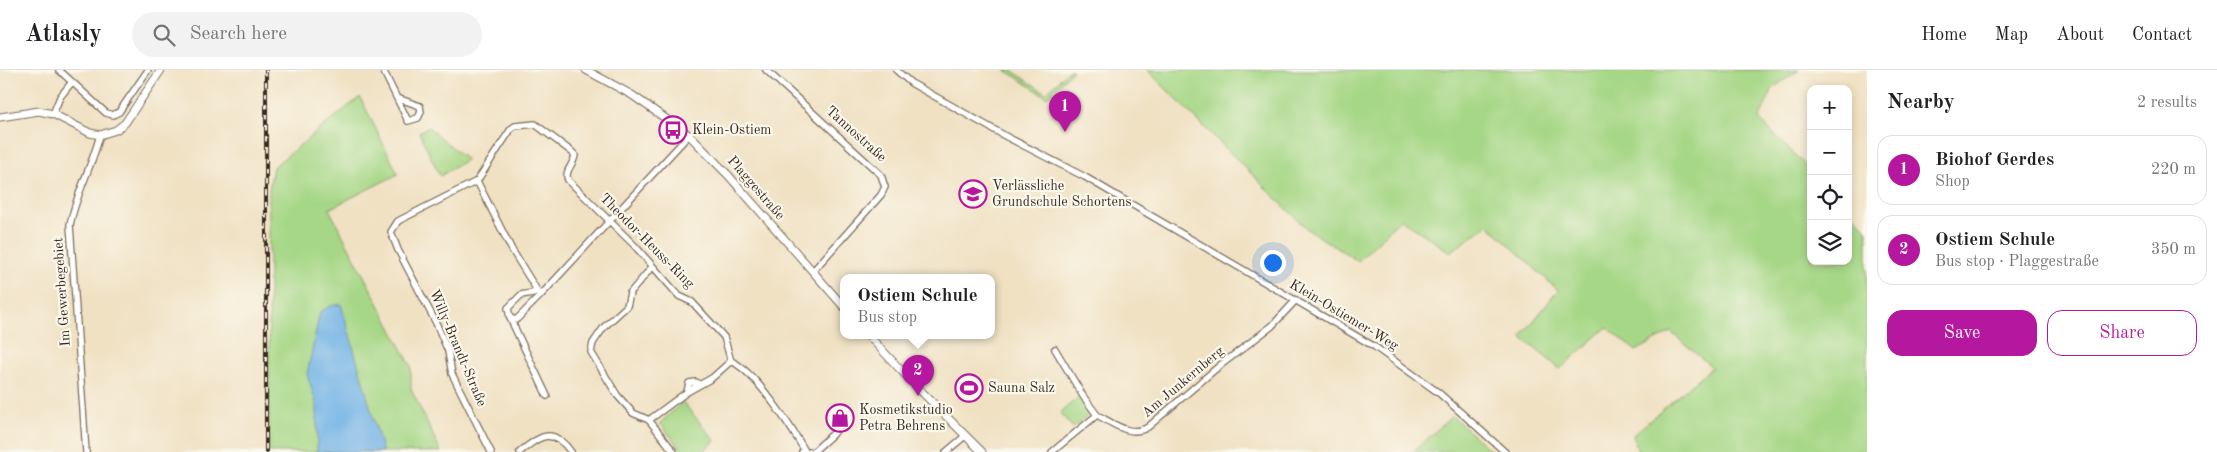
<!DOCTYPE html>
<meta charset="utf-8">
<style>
:root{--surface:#fff;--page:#f2f2f2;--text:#202124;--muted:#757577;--line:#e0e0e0;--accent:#b5179e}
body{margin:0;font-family:"Old Standard TT",serif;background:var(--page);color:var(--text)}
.controls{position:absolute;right:15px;top:15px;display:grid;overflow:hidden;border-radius:10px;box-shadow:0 2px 8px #0003}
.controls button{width:45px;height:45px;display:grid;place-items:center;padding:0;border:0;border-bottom:1px solid var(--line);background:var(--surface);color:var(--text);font:25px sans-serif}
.you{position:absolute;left:1272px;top:192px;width:18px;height:18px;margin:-12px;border:4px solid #fff;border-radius:50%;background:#1a73e8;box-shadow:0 0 0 8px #1a73e833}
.badge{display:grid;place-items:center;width:32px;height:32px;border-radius:50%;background:var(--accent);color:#fff;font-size:16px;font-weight:700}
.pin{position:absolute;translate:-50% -41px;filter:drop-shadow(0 1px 2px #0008)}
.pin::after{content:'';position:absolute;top:26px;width:18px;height:15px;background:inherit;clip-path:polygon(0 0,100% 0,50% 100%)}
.popup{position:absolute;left:840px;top:204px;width:155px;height:65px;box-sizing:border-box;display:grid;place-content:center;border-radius:10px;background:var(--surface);filter:drop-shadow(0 1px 4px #0005);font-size:16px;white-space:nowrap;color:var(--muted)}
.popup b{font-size:19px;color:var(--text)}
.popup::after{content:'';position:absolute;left:50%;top:100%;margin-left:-10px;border:10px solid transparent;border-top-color:var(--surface)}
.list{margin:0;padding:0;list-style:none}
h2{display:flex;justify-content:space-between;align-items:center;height:65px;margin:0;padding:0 20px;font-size:21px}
h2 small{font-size:16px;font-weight:400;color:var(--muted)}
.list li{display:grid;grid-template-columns:32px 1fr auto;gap:15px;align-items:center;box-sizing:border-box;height:70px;margin:0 10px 10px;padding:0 10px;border:1px solid var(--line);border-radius:15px}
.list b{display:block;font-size:19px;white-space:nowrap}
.list p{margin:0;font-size:16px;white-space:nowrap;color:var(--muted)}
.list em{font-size:16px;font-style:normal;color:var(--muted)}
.actions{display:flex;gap:10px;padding:15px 20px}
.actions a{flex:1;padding:11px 0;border:1px solid var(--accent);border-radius:15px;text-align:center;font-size:18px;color:var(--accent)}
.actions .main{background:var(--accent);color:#fff}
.icon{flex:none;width:28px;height:28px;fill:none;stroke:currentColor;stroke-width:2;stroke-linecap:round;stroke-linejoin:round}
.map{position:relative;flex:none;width:1867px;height:382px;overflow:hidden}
header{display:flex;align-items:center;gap:30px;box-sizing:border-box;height:70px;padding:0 25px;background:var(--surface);border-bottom:1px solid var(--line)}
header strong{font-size:24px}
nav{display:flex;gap:28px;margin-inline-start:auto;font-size:18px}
.search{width:350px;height:45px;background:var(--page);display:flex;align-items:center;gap:12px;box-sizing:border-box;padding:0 18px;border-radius:28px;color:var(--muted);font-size:19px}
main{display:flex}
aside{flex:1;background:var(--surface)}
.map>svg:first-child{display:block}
.green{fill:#a6d786;stroke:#708052}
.water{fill:#71b2e6;stroke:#566e82}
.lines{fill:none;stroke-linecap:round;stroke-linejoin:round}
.minor-casing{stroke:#7a6a58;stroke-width:8}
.tertiary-casing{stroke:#7a6a58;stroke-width:9}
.minor{stroke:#fff;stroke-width:5.5}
.tertiary{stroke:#fff;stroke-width:7}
.rail-casing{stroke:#3b2a1e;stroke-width:4}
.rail{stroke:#fbf7ec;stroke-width:2;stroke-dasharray:5.5;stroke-linecap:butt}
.labels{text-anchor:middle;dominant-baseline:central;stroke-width:4.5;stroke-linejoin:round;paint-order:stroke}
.poi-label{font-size:14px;fill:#3b2a1e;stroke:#fbf7ec;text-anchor:start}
.street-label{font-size:14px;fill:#3b2a1e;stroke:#fbf7ec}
</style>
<header>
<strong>Atlasly</strong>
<div class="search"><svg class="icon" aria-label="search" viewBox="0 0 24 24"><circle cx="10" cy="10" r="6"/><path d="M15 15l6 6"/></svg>Search here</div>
<nav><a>Home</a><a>Map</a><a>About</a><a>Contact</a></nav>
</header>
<main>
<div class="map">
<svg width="1867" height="382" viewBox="0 0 1867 382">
<rect width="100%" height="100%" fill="#fbf7ec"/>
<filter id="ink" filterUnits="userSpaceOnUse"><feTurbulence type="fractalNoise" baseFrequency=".02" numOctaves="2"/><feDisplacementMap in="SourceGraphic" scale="10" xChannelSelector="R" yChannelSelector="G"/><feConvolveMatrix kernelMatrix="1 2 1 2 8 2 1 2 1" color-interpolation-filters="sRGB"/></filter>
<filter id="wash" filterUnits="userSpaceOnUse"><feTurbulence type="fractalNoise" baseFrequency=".0096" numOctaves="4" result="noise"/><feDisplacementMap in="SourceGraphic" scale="20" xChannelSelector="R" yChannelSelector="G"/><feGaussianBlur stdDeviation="1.12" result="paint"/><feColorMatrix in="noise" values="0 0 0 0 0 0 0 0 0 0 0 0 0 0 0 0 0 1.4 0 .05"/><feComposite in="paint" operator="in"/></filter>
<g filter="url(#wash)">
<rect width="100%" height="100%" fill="#f0e1c3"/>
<g class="green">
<polygon points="1005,0 1011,0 1046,23 1069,0 1073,0 1047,27"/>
<polygon points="1147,0 1799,0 1773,18 1759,49 1811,101 1811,191 1848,191 1848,140 1867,159 1867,382 1638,382 1633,365 1712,297 1671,262 1636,281 1607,257 1560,299 1521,267 1558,220 1488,155 1450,182 1401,149 1358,191 1307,159"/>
<polygon points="360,27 398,104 329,139 411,296 411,319 441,382 269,382 269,120 273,97"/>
<polygon points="428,57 466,89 466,90 440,106 419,62"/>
<polygon points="1078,327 1088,338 1088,345 1073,358 1060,343"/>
<polygon points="683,332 715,371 702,382 683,382 660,353"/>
<polygon points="1452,346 1492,382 1413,382"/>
</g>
<polygon class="water" points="341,234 382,379 382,382 317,382 317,336 307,304 320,242 330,236"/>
</g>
<g filter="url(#ink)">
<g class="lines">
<g class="minor-casing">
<g id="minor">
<polyline points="59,0 106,43 113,45 119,42 148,0"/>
<polyline points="383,0 408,51 418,48 421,42 420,36 397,28"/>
<polyline points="766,0 881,105 885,117 881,125 813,201"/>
<polyline points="896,0 911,13 1007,67 1085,107 1375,277 1439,323 1505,382"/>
<polyline points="53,44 60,27 72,12"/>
<path d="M477,111L511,59L515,56L535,54L572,82L575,85C574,95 564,100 568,110L635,176L679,226L692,232L724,267L731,291C755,301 791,357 805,381L802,382"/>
<polyline points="652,197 630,223 627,236 604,257 593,273 591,282 617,325 633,343 649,350 674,382"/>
<polyline points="541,225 538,222 521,225 508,238 510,248 516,250 541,225 689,65"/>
<polyline points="510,248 547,326"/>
<polyline points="1055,279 1083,326 1097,345"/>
<polyline points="687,322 689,313 696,312 699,314"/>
<polyline points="649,350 687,322 712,308 731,291"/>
<path d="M86,382L70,155C76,124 92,96 100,65"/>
<polyline points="491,382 452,304 448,281 436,253 398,180 391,162 398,151 477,111 512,180 538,222"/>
<path d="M520,382C540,365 553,357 571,382"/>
<polyline points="810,382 814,381 835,362"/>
<polyline points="946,382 965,366"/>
<path d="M1052,382L1097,345C1113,353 1131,368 1148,357L1218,297L1272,256L1296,230"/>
</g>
</g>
<g class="tertiary-casing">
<g id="tertiary">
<polyline points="586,0 632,25 689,65 729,106 844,237"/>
<polyline points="0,47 39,41 53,44 90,63 100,65 116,60 125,53 161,0"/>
<polyline points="868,265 912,312 982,382"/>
</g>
</g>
<use href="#minor" class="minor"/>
<use href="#tertiary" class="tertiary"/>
<g class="rail-casing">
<polyline id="rail" points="266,0 266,382"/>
</g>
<use href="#rail" class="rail"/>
</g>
</g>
<defs>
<g id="bus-ring" transform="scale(1.4375)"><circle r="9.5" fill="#fbf7ec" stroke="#b5179e" stroke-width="1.5"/><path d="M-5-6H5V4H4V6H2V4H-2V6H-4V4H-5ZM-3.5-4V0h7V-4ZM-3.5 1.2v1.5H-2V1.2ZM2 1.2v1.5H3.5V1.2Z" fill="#b5179e"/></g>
<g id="school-ring" transform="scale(1.4375)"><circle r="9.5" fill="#fbf7ec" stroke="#b5179e" stroke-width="1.5"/><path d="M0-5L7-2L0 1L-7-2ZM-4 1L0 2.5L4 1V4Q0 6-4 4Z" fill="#b5179e"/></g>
<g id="stadium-ring" transform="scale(1.4375)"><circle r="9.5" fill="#fbf7ec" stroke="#b5179e" stroke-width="1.5"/><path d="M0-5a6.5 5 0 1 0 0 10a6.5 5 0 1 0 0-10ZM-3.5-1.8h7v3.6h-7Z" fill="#b5179e"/></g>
<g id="shop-ring" transform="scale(1.4375)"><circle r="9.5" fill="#fbf7ec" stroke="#b5179e" stroke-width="1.5"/><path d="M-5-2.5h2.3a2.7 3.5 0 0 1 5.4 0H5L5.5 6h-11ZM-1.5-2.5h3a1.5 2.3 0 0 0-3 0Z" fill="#b5179e"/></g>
</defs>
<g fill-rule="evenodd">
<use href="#bus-ring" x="673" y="60"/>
<use href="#school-ring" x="973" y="124"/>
<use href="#stadium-ring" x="969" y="318"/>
<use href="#shop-ring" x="840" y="348"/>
</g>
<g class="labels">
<g class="poi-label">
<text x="692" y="60">Klein-Ostiem</text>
<text x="992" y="116">Verlässliche<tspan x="992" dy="16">Grundschule Schortens</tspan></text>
<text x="988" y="318">Sauna Salz</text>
<text x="859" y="340">Kosmetikstudio<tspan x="859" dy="16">Petra Behrens</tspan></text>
</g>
<g class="street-label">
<text transform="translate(856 64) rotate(42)">Tannostraße</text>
<text transform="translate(756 118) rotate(49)">Plaggestraße</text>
<text transform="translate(647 171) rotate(45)">Theodor-Heuss-Ring</text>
<text transform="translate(62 222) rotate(-94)">Im Gewerbegebiet</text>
<text transform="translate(1344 245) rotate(31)">Klein-Ostiemer-Weg</text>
<text transform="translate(458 278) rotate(67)">Willy-Brandt-Straße</text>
<text transform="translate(1183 312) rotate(-40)">Am Junkernberg</text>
</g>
</g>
</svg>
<div class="controls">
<button>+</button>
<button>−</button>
<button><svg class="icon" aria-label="locate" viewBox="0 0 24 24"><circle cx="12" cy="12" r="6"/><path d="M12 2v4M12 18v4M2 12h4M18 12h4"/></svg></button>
<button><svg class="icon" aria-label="layers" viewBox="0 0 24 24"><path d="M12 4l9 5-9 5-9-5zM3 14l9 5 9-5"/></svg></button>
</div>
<div class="you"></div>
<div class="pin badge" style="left:1065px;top:62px">1</div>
<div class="pin badge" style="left:918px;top:326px">2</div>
<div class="popup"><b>Ostiem Schule</b>Bus stop</div>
</div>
<aside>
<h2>Nearby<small>2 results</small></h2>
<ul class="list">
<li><span class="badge">1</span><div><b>Biohof Gerdes</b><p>Shop</p></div><em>220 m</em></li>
<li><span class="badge">2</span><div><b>Ostiem Schule</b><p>Bus stop · Plaggestraße</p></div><em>350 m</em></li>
</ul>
<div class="actions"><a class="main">Save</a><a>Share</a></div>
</aside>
</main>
